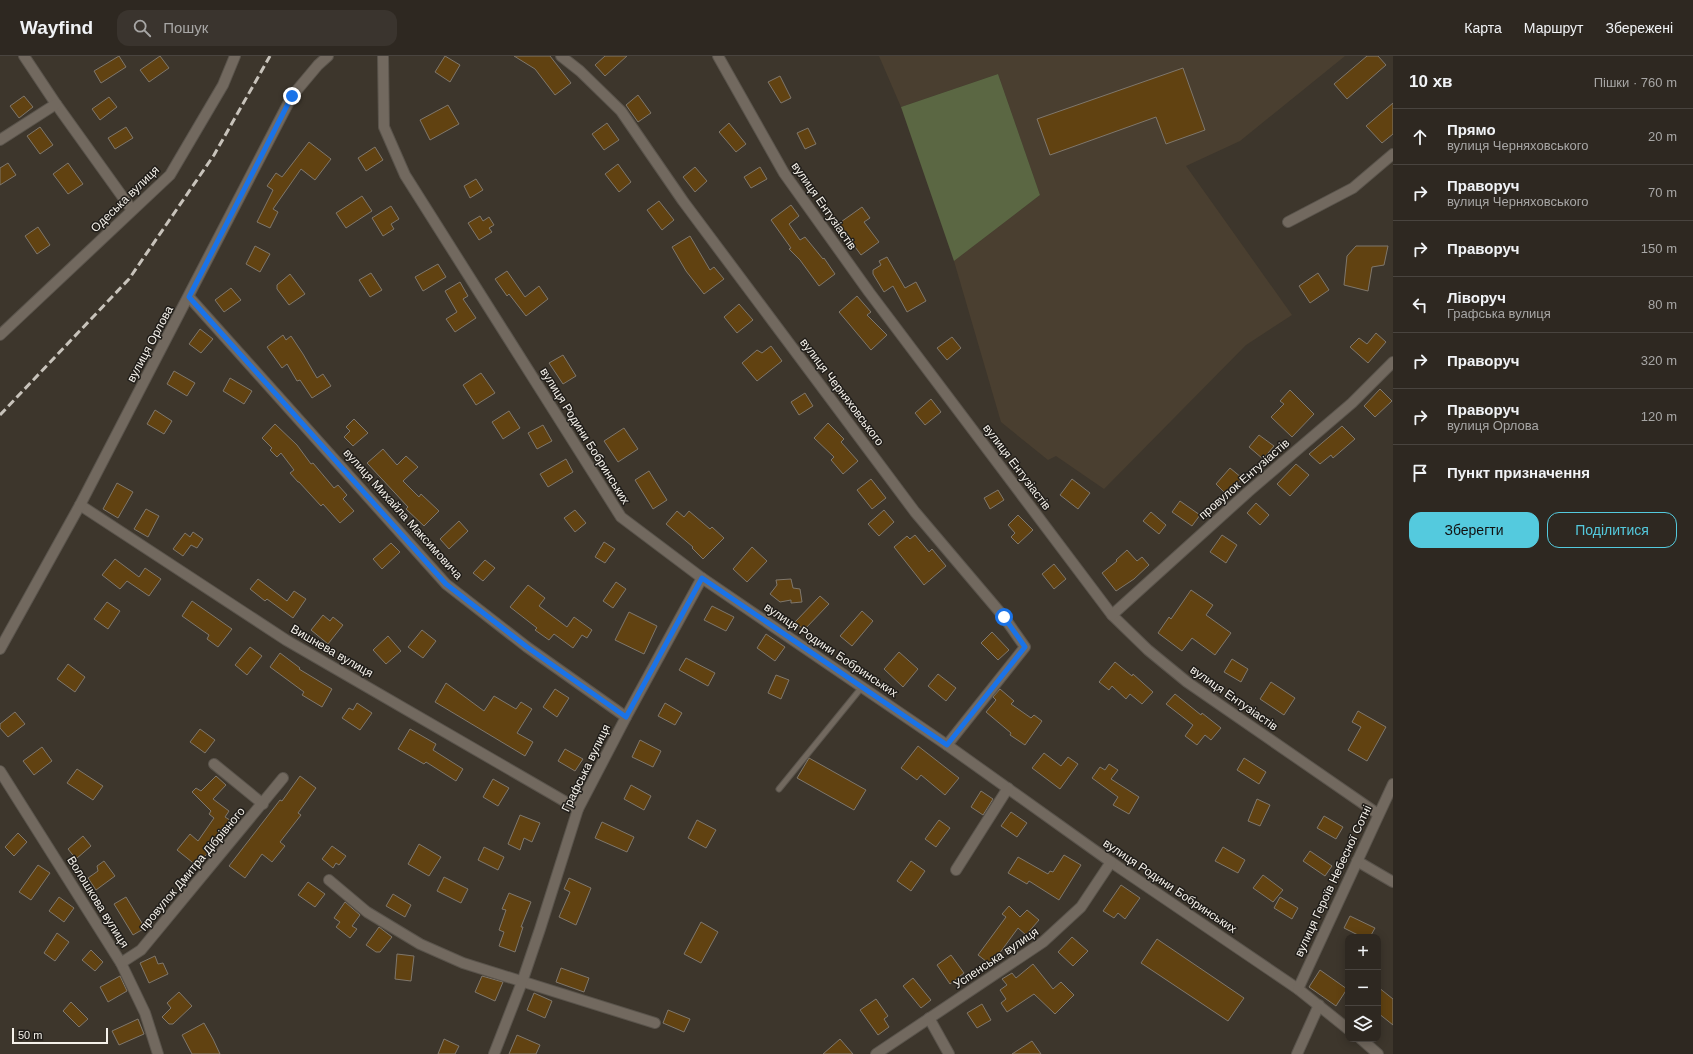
<!DOCTYPE html>
<html lang="uk">
<meta charset="utf-8">
<style>
:root{--surface:#2e2821;--page:#3a342e;--text:#f1f3f6;--muted:#a7a6a5;--line:#49443f;--accent:#54cade}
body{margin:0;font-family:Arial,sans-serif;background:var(--page);color:var(--text)}
.controls{position:absolute;right:12px;bottom:12px;display:grid;overflow:hidden;border-radius:8px;box-shadow:0 2px 10px #0003}
.controls button{width:36px;height:36px;display:grid;place-items:center;padding:0;border:0;border-bottom:1px solid var(--line);background:var(--surface);color:var(--text);font:20px sans-serif}
.scale{position:absolute;left:12px;bottom:10px;width:96px;box-sizing:border-box;padding-left:4px;border:2px solid #f5f1ea;border-top:0;font-size:11px;line-height:14px;white-space:nowrap;color:#f5f1ea;-webkit-text-stroke:3px #211e1a;paint-order:stroke}
.stop{position:absolute;width:12px;height:12px;margin:-9px;border:3px solid #1a73e8;border-radius:50%;background:#fff}
.stop.end{background:#1a73e8;border-color:#fff;box-shadow:0 1px 4px #0008}
.list{margin:0;padding:0;list-style:none}
h2{display:flex;justify-content:space-between;align-items:center;height:52px;margin:0;padding:0 16px;font-size:17px}
h2 small{font-size:13px;font-weight:400;color:var(--muted)}
.list li{display:grid;grid-template-columns:26px 1fr auto;gap:12px;align-items:center;box-sizing:border-box;height:56px;padding:0 16px;border-top:1px solid var(--line)}
.list b{display:block;font-size:15px;white-space:nowrap}
.list p{margin:0;font-size:13px;white-space:nowrap;color:var(--muted)}
.list em{font-size:13px;font-style:normal;color:var(--muted)}
.actions{display:flex;gap:8px;padding:12px 16px}
.actions a{flex:1;padding:9px 0;border:1px solid var(--accent);border-radius:12px;text-align:center;font-size:14px;color:var(--accent)}
.actions .main{background:var(--accent);color:#111}
.icon{flex:none;width:22px;height:22px;fill:none;stroke:currentColor;stroke-width:2;stroke-linecap:round;stroke-linejoin:round}
.map{position:relative;flex:none;width:1393px;height:998px;overflow:hidden}
header{display:flex;align-items:center;gap:24px;box-sizing:border-box;height:56px;padding:0 20px;background:var(--surface);border-bottom:1px solid var(--line)}
header strong{font-size:19px}
nav{display:flex;gap:22px;margin-inline-start:auto;font-size:14px}
.search{width:280px;height:36px;background:var(--page);display:flex;align-items:center;gap:10px;box-sizing:border-box;padding:0 14px;border-radius:12px;color:var(--muted);font-size:15px}
main{display:flex}
aside{flex:1;background:var(--surface)}
.map>svg:first-child{display:block}
.built{fill:#4a3f30}
.green{fill:#5b6743}
.building{fill:#614211;stroke:#7f776c}
.lines{fill:none;stroke-linecap:round;stroke-linejoin:round}
.lane-casing{stroke:#5a544c;stroke-width:7}
.street-casing{stroke:#5a544c;stroke-width:12}
.lane{stroke:#72695f;stroke-width:5}
.street{stroke:#72695f;stroke-width:10}
.rail{stroke:#c8c3bb;stroke-width:3;stroke-dasharray:8 4;stroke-linecap:butt}
.route{stroke:#1a73e8;stroke-width:5}
.labels{text-anchor:middle;dominant-baseline:central;stroke-width:3;stroke-linejoin:round;paint-order:stroke}
.street-label{font-size:12px;fill:#f5f1ea;stroke:#211e1a}
</style>
<header>
<strong>Wayfind</strong>
<div class="search"><svg class="icon" aria-label="search" viewBox="0 0 24 24"><circle cx="10" cy="10" r="6"/><path d="M15 15l6 6"/></svg>Пошук</div>
<nav><a>Карта</a><a>Маршрут</a><a>Збережені</a></nav>
</header>
<main>
<div class="map">
<svg width="1393" height="998" viewBox="0 0 1393 998">
<rect width="100%" height="100%" fill="#3d362c"/>
<polygon class="built" points="879,0 1345,0 1240,85 1186,110 1292,259 1246,289 1104,433 1056,400 1048,404 1001,366 954,205 1040,139 998,18 901,51"/>
<polygon class="green" points="998,18 1040,139 954,205 901,51"/>
<g class="building">
<polygon points="119,0 126,11 101,27 94,15"/>
<polygon points="160,0 169,12 149,26 140,14"/>
<polygon points="445,0 460,9 450,26 435,16"/>
<polygon points="514,0 550,0 571,27 555,39 535,13"/>
<polygon points="605,0 627,0 605,20 595,9"/>
<polygon points="1367,0 1378,0 1386,9 1347,43 1334,28"/>
<polygon points="1183,12 1205,74 1166,88 1156,61 1050,99 1037,63"/>
<polygon points="780,20 791,42 781,47 768,26"/>
<polygon points="638,39 651,57 638,66 626,49"/>
<polygon points="24,40 33,51 19,62 10,50"/>
<polygon points="109,41 117,51 100,64 92,53"/>
<polygon points="1393,47 1393,78 1382,87 1366,70"/>
<polygon points="448,49 459,68 430,84 420,64"/>
<polygon points="607,67 619,84 604,94 592,78"/>
<polygon points="729,67 746,88 736,96 719,76"/>
<polygon points="40,71 53,89 40,98 27,80"/>
<polygon points="126,71 133,82 115,93 108,82"/>
<polygon points="808,72 816,88 805,93 797,77"/>
<polygon points="309,86 331,103 315,124 301,113 273,153 278,156 270,172 257,166 273,134 267,130 276,117 282,121"/>
<polygon points="375,91 383,104 366,115 358,102"/>
<polygon points="8,107 16,119 0,129 0,112"/>
<polygon points="68,107 83,128 68,138 53,118"/>
<polygon points="618,108 631,126 619,136 605,118"/>
<polygon points="695,111 707,125 695,136 683,121"/>
<polygon points="760,111 767,123 751,132 744,121"/>
<polygon points="476,123 483,134 470,142 464,130"/>
<polygon points="362,140 372,155 346,172 336,157"/>
<polygon points="659,145 674,164 662,174 647,154"/>
<polygon points="791,149 799,160 789,168 800,184 805,181 823,203 824,202 835,218 819,230 800,204 789,193 791,192 771,164"/>
<polygon points="391,150 399,163 391,168 394,173 383,180 372,162"/>
<polygon points="862,151 870,162 864,166 879,186 861,199 838,168"/>
<polygon points="480,160 483,165 489,161 494,169 489,172 492,176 479,184 468,167"/>
<polygon points="38,171 50,189 37,198 25,180"/>
<polygon points="690,180 710,214 714,211 724,223 704,238 686,215 672,191"/>
<polygon points="255,190 270,198 260,216 246,208"/>
<polygon points="1356,190 1388,190 1384,209 1372,211 1368,235 1344,229 1347,200"/>
<polygon points="887,201 905,232 916,226 926,245 907,256 893,230 884,236 873,218 873,214 881,209 879,205"/>
<polygon points="438,208 446,221 423,235 415,221"/>
<polygon points="507,215 525,241 539,230 548,243 526,260 509,238 507,240 495,223"/>
<polygon points="371,217 382,234 370,241 359,224"/>
<polygon points="1318,217 1329,234 1310,247 1299,230"/>
<polygon points="290,218 305,238 289,249 277,233 277,229"/>
<polygon points="460,226 468,240 463,243 476,262 455,276 446,263 457,256 445,235"/>
<polygon points="231,232 241,244 224,256 215,244"/>
<polygon points="857,240 871,256 867,259 887,279 871,294 839,256"/>
<polygon points="739,248 753,264 737,277 724,261"/>
<polygon points="200,273 213,283 201,297 189,288"/>
<polygon points="1376,277 1386,286 1368,307 1350,291 1359,282 1367,288"/>
<polygon points="283,279 286,284 291,280 303,298 317,322 323,318 331,330 312,342 300,324 297,325 287,308 282,312 267,291"/>
<polygon points="952,281 961,292 947,304 937,292"/>
<polygon points="771,290 782,305 757,325 742,307 757,294 762,297"/>
<polygon points="563,299 576,320 563,328 549,307"/>
<polygon points="174,315 195,327 187,340 167,328"/>
<polygon points="481,317 495,337 476,349 463,329"/>
<polygon points="230,322 252,335 244,348 223,335"/>
<polygon points="1380,333 1392,345 1375,361 1364,350"/>
<polygon points="1290,334 1314,358 1292,381 1271,361 1284,348 1280,345"/>
<polygon points="805,337 813,350 799,359 791,346"/>
<polygon points="931,343 941,356 925,369 915,357"/>
<polygon points="155,354 172,365 164,378 147,368"/>
<polygon points="509,355 520,372 503,383 492,366"/>
<polygon points="354,363 368,377 353,390 344,381 350,375 346,371"/>
<polygon points="828,367 844,383 841,386 858,405 843,418 831,404 834,401 814,382"/>
<polygon points="275,368 297,389 311,408 313,407 334,432 338,429 347,439 343,443 354,455 340,467 323,448 321,450 299,426 298,426 290,417 294,414 281,397 277,401 270,394 272,392 262,382"/>
<polygon points="543,369 552,385 537,393 528,377"/>
<polygon points="1342,370 1355,383 1333,402 1331,399 1320,408 1309,398"/>
<polygon points="624,372 638,393 618,406 604,385"/>
<polygon points="1259,379 1274,390 1263,403 1249,391"/>
<polygon points="383,393 397,409 406,400 418,411 403,425 419,441 421,438 439,455 424,470 406,453 408,451 367,407"/>
<polygon points="566,403 573,416 548,431 540,418"/>
<polygon points="1296,408 1309,419 1290,440 1277,428"/>
<polygon points="1230,412 1242,422 1227,439 1216,428"/>
<polygon points="649,415 667,444 653,453 635,424"/>
<polygon points="871,423 886,442 872,453 857,434"/>
<polygon points="1072,423 1090,437 1078,453 1060,439"/>
<polygon points="117,427 133,436 118,462 103,453"/>
<polygon points="998,434 1004,444 990,453 984,442"/>
<polygon points="1180,445 1200,459 1192,470 1172,456"/>
<polygon points="1256,447 1269,459 1260,469 1247,457"/>
<polygon points="146,453 159,460 148,481 134,473"/>
<polygon points="575,454 586,467 575,476 564,462"/>
<polygon points="884,454 894,466 879,480 868,468"/>
<polygon points="677,455 684,461 689,455 710,473 712,471 724,482 703,503 692,492 693,491 666,468"/>
<polygon points="1151,456 1166,469 1159,478 1143,465"/>
<polygon points="1018,459 1033,474 1018,488 1011,481 1015,477 1008,469"/>
<polygon points="459,465 468,475 449,493 440,483"/>
<polygon points="193,476 203,483 197,492 191,489 183,500 173,493 185,477 190,481"/>
<polygon points="915,479 929,496 932,493 946,510 924,529 894,491 907,480 910,483"/>
<polygon points="1222,479 1237,489 1226,507 1210,496"/>
<polygon points="604,486 615,493 605,507 595,501"/>
<polygon points="391,487 400,496 382,513 373,503"/>
<polygon points="752,491 767,505 747,526 733,513"/>
<polygon points="1127,494 1137,505 1142,501 1149,509 1134,523 1116,535 1102,517 1117,505 1116,504"/>
<polygon points="115,503 139,521 145,512 161,523 149,540 127,525 120,533 102,519"/>
<polygon points="485,504 495,512 483,525 473,517"/>
<polygon points="1054,508 1066,523 1054,533 1042,518"/>
<polygon points="258,523 287,545 294,535 306,543 293,562 267,543 265,545 250,533"/>
<polygon points="791,523 793,532 800,533 802,546 791,547 791,544 780,546 770,538 777,529 776,524"/>
<polygon points="616,526 626,533 613,552 603,545"/>
<polygon points="528,529 545,542 539,550 567,571 574,561 592,574 587,582 582,579 573,592 554,578 549,584 535,574 537,572 510,551"/>
<polygon points="1191,534 1213,549 1206,559 1231,577 1215,599 1192,582 1182,595 1158,577 1169,561 1171,563"/>
<polygon points="820,540 829,548 804,574 795,566"/>
<polygon points="192,545 232,573 218,591 207,583 209,579 182,560"/>
<polygon points="107,546 120,555 108,573 94,563"/>
<polygon points="712,550 734,561 726,575 704,564"/>
<polygon points="862,555 873,565 852,590 840,580"/>
<polygon points="629,556 657,570 644,598 615,584"/>
<polygon points="323,559 330,565 333,561 343,569 328,588 311,574"/>
<polygon points="422,574 436,585 423,602 408,591"/>
<polygon points="992,576 1009,594 998,604 981,587"/>
<polygon points="766,578 785,591 775,605 757,592"/>
<polygon points="388,580 401,595 386,608 373,594"/>
<polygon points="250,591 262,600 247,619 235,609"/>
<polygon points="899,596 918,613 903,631 884,613"/>
<polygon points="280,597 300,612 299,613 332,633 322,651 302,639 304,636 270,611"/>
<polygon points="686,602 715,617 708,630 679,614"/>
<polygon points="1232,603 1248,613 1241,626 1224,616"/>
<polygon points="1115,606 1132,620 1133,618 1153,636 1142,648 1130,638 1126,643 1112,630 1109,634 1099,626"/>
<polygon points="68,608 85,621 75,636 57,623"/>
<polygon points="938,618 956,632 946,645 928,630"/>
<polygon points="776,619 789,624 781,643 768,637"/>
<polygon points="1271,626 1295,642 1284,659 1260,643"/>
<polygon points="446,627 484,655 494,640 516,653 521,646 532,653 517,677 533,686 525,700 435,646"/>
<polygon points="555,633 569,642 557,661 543,651"/>
<polygon points="1000,633 1014,645 1011,648 1031,662 1034,659 1042,665 1025,689 1010,679 1011,677 986,656 996,644 993,641"/>
<polygon points="1175,638 1201,659 1202,657 1221,672 1211,684 1205,679 1197,689 1185,680 1193,669 1166,648"/>
<polygon points="357,647 372,657 360,674 342,662 349,652 353,654"/>
<polygon points="665,647 682,657 675,669 658,660"/>
<polygon points="1358,655 1386,671 1367,705 1348,694 1361,671 1352,666"/>
<polygon points="15,656 25,668 8,681 0,672 0,668"/>
<polygon points="200,673 215,684 205,697 190,686"/>
<polygon points="410,673 436,688 433,694 463,713 456,725 426,706 424,708 398,693"/>
<polygon points="640,684 661,695 653,711 632,701"/>
<polygon points="918,690 959,722 945,739 921,719 917,724 901,712"/>
<polygon points="42,691 52,705 34,719 23,705"/>
<polygon points="565,693 583,703 575,715 558,705"/>
<polygon points="1044,697 1061,710 1068,701 1078,708 1060,733 1032,712"/>
<polygon points="809,702 866,734 854,754 797,722"/>
<polygon points="1244,702 1266,716 1259,728 1237,714"/>
<polygon points="1109,708 1118,714 1111,723 1139,741 1129,758 1113,749 1118,741 1092,722 1100,711 1105,714"/>
<polygon points="77,713 103,730 93,744 67,727"/>
<polygon points="216,720 226,729 213,743 229,755 225,761 233,766 221,783 220,782 197,810 177,794 190,778 198,785 214,762 209,758 211,755 192,736 196,732 201,735"/>
<polygon points="300,720 316,732 298,757 301,759 280,786 285,790 272,806 262,798 245,822 229,810 280,744 282,745"/>
<polygon points="493,723 509,732 498,750 483,741"/>
<polygon points="631,729 651,740 644,754 624,743"/>
<polygon points="981,735 993,743 983,759 971,751"/>
<polygon points="1257,743 1270,749 1260,770 1248,765"/>
<polygon points="1011,756 1027,767 1017,781 1001,770"/>
<polygon points="520,759 540,767 532,786 524,782 520,794 508,788"/>
<polygon points="1324,760 1343,771 1336,783 1317,772"/>
<polygon points="697,764 716,774 706,792 688,782"/>
<polygon points="939,764 950,772 936,791 925,783"/>
<polygon points="602,766 634,781 627,796 595,782"/>
<polygon points="18,777 27,786 14,800 5,791"/>
<polygon points="83,780 91,790 76,803 68,793"/>
<polygon points="419,788 441,801 429,820 408,808"/>
<polygon points="332,790 346,800 339,809 336,807 333,812 322,803"/>
<polygon points="484,791 504,801 498,814 478,804"/>
<polygon points="1223,791 1245,804 1238,817 1215,805"/>
<polygon points="1310,795 1332,810 1325,820 1303,805"/>
<polygon points="1064,799 1081,809 1059,844 1029,825 1027,828 1008,817 1018,801 1048,818 1050,815 1053,816"/>
<polygon points="104,805 115,820 96,834 88,822 98,815 97,810"/>
<polygon points="911,805 925,815 911,835 897,825"/>
<polygon points="38,809 50,817 31,844 19,836"/>
<polygon points="1263,819 1283,834 1273,846 1253,832"/>
<polygon points="444,821 468,833 461,847 437,835"/>
<polygon points="569,822 591,832 576,869 559,861 570,836 564,833"/>
<polygon points="308,826 325,838 315,851 298,839"/>
<polygon points="1121,829 1140,842 1125,863 1118,857 1114,862 1103,855"/>
<polygon points="509,837 531,846 521,871 523,871 515,896 499,890 504,876 499,874 506,854 502,853"/>
<polygon points="393,838 411,849 405,861 386,850"/>
<polygon points="59,841 74,852 64,866 49,855"/>
<polygon points="126,841 145,872 133,879 114,848"/>
<polygon points="1280,841 1298,852 1292,863 1274,852"/>
<polygon points="345,846 360,859 352,870 357,873 350,882 336,871 340,866 334,862"/>
<polygon points="1009,850 1020,861 1027,854 1039,864 1026,879 1018,872 991,909 978,899 1006,861 1002,858"/>
<polygon points="1350,860 1375,872 1370,881 1362,881 1344,872"/>
<polygon points="701,866 718,876 701,907 684,898"/>
<polygon points="379,871 392,881 380,896 376,896 366,889"/>
<polygon points="57,877 69,886 55,905 44,897"/>
<polygon points="1072,881 1088,895 1073,910 1058,896"/>
<polygon points="1157,883 1244,942 1228,965 1141,907"/>
<polygon points="91,894 103,906 95,915 82,904"/>
<polygon points="397,898 414,900 411,925 395,923"/>
<polygon points="951,899 964,917 950,928 937,909"/>
<polygon points="155,900 158,908 163,907 168,918 149,927 140,907"/>
<polygon points="1033,908 1053,933 1061,926 1074,939 1055,958 1034,938 1007,956 1001,947 1006,943 1000,934 1007,929 1002,923 1012,917 1016,922"/>
<polygon points="561,912 589,922 584,936 556,926"/>
<polygon points="1320,914 1347,933 1336,950 1309,931"/>
<polygon points="120,920 127,935 108,946 100,931"/>
<polygon points="482,920 503,926 495,945 475,936"/>
<polygon points="913,922 931,944 921,952 903,930"/>
<polygon points="1378,931 1393,943 1393,969 1378,957"/>
<polygon points="179,936 192,950 173,968 169,968 162,961 171,952 167,947"/>
<polygon points="534,937 552,945 545,962 527,954"/>
<polygon points="876,943 888,960 884,963 889,971 878,979 860,954"/>
<polygon points="71,946 88,963 79,971 63,955"/>
<polygon points="982,948 991,964 977,972 967,957"/>
<polygon points="668,954 690,963 684,976 663,967"/>
<polygon points="138,963 144,978 119,989 112,975"/>
<polygon points="204,967 213,983 220,998 192,998 182,979"/>
<polygon points="517,979 540,989 536,998 509,998"/>
<polygon points="444,983 459,990 455,998 438,998"/>
<polygon points="840,983 853,998 823,998"/>
<polygon points="1032,985 1041,998 1012,998"/>
</g>
<g class="lines">
<g class="lane-casing">
<polyline id="lane" points="779,733 862,631"/>
</g>
<g class="street-casing">
<g id="street">
<polyline points="24,0 56,48 132,154"/>
<polyline points="383,0 384,71 405,119 621,461 702,522 947,689 1111,806 1298,933 1348,973"/>
<polyline points="561,0 580,15 621,55 683,145 915,456 1004,561 1025,591 947,689"/>
<polyline points="718,0 784,117 869,236 1112,559 1148,594 1187,626 1378,758"/>
<polyline points="0,84 56,48"/>
<polyline points="1288,166 1353,132 1393,98"/>
<polyline points="189,241 446,528 527,591 626,661"/>
<polyline points="0,279 170,119 223,29 235,0"/>
<polyline points="80,449 286,584 578,753"/>
<polyline points="1112,559 1248,436 1352,347 1393,306"/>
<polyline points="0,593 80,449 292,40 318,9 328,0"/>
<polyline points="214,708 263,748"/>
<polyline points="0,715 121,907 145,957 158,998"/>
<polyline points="1357,805 1393,826"/>
<polyline points="956,814 1008,732"/>
<polyline points="329,824 367,856 420,888 463,907 655,967"/>
<polyline points="121,907 141,894 283,722"/>
<polyline points="1298,933 1393,728"/>
<polyline points="929,962 949,998"/>
<polyline points="1361,983 1378,998"/>
<polyline points="494,998 522,926 540,873 578,753 626,661 702,522"/>
<polyline points="876,998 1043,886 1081,851 1111,806"/>
<polyline points="1297,998 1319,949"/>
</g>
</g>
<use href="#lane" class="lane"/>
<use href="#street" class="street"/>
<polyline class="rail" points="0,359 129,223 214,99 270,0"/>
</g>
<g class="lines">
<polyline class="route" points="292,40 189,241 446,528 527,591 626,661 702,522 947,689 1025,591 1004,561"/>
</g>
<g class="labels">
<g class="street-label">
<text transform="translate(125 143) rotate(-44)">Одеська вулиця</text>
<text transform="translate(824 150) rotate(55)">вулиця Ентузіастів</text>
<text transform="translate(150 288) rotate(-62)">вулиця Орлова</text>
<text transform="translate(842 336) rotate(53)">вулиця Черняховського</text>
<text transform="translate(585 380) rotate(58)">вулиця Родини Бобринських</text>
<text transform="translate(1017 411) rotate(53)">вулиця Ентузіастів</text>
<text transform="translate(1244 423) rotate(-41)">провулок Ентузіастів</text>
<text transform="translate(403 458) rotate(48)">вулиця Михайла Максимовича</text>
<text transform="translate(831 594) rotate(34)">вулиця Родини Бобринських</text>
<text transform="translate(332 595) rotate(30)">Вишнева вулиця</text>
<text transform="translate(1234 642) rotate(35)">вулиця Ентузіастів</text>
<text transform="translate(586 712) rotate(-64)">Графська вулиця</text>
<text transform="translate(192 813) rotate(-50)">провулок Дмитра Дібрівного</text>
<text transform="translate(1333 825) rotate(-65)">вулиця Героїв Небесної Сотні</text>
<text transform="translate(1170 830) rotate(34)">вулиця Родини Бобринських</text>
<text transform="translate(98 846) rotate(58)">Волошкова вулиця</text>
<text transform="translate(996 902) rotate(-34)">Успенська вулиця</text>
</g>
</g>
</svg>
<div class="controls">
<button>+</button>
<button>−</button>
<button><svg class="icon" aria-label="layers" viewBox="0 0 24 24"><path d="M12 4l9 5-9 5-9-5zM3 14l9 5 9-5"/></svg></button>
</div>
<div class="scale">50 m</div>
<div class="stop" style="left:1004px;top:561px"></div>
<div class="stop end" style="left:292px;top:40px"></div>
</div>
<aside>
<h2>10 хв<small>Пішки · 760 m</small></h2>
<ul class="list">
<li><svg class="icon" aria-label="ahead" viewBox="0 0 24 24"><path d="M12 20V5M6 11l6-6 6 6"/></svg><div><b>Прямо</b><p>вулиця Черняховського</p></div><em>20 m</em></li>
<li><svg class="icon" aria-label="right" viewBox="0 0 24 24"><path d="M7 20v-9h11M14 6l5 5-5 5"/></svg><div><b>Праворуч</b><p>вулиця Черняховського</p></div><em>70 m</em></li>
<li><svg class="icon" aria-label="right" viewBox="0 0 24 24"><path d="M7 20v-9h11M14 6l5 5-5 5"/></svg><div><b>Праворуч</b></div><em>150 m</em></li>
<li><svg class="icon" aria-label="left" viewBox="0 0 24 24"><path d="M17 20v-9H6M10 6l-5 5 5 5"/></svg><div><b>Ліворуч</b><p>Графська вулиця</p></div><em>80 m</em></li>
<li><svg class="icon" aria-label="right" viewBox="0 0 24 24"><path d="M7 20v-9h11M14 6l5 5-5 5"/></svg><div><b>Праворуч</b></div><em>320 m</em></li>
<li><svg class="icon" aria-label="right" viewBox="0 0 24 24"><path d="M7 20v-9h11M14 6l5 5-5 5"/></svg><div><b>Праворуч</b><p>вулиця Орлова</p></div><em>120 m</em></li>
<li><svg class="icon" aria-label="arrive" viewBox="0 0 24 24"><path d="M6 21V4h12l-3 4 3 4H6"/></svg><div><b>Пункт призначення</b></div></li>
</ul>
<div class="actions"><a class="main">Зберегти</a><a>Поділитися</a></div>
</aside>
</main>
